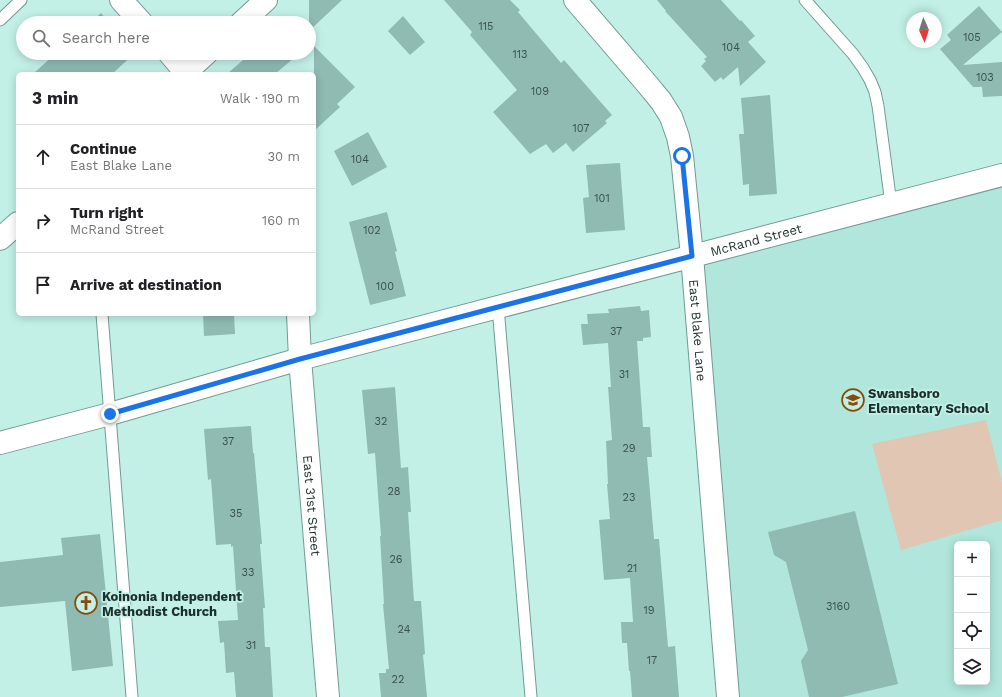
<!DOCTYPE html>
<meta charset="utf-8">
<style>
:root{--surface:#fff;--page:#f6f6f6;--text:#202124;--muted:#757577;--line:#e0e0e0}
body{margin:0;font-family:"Work Sans",sans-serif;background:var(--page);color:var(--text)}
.controls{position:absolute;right:12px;bottom:12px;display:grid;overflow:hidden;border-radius:6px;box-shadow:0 2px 10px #0003}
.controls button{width:36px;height:36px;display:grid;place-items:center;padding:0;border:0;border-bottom:1px solid var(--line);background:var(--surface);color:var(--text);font:20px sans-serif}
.compass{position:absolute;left:906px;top:12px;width:36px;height:36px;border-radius:50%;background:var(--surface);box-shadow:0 2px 10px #0003;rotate:177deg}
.stop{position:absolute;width:12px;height:12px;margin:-9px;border:3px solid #1a73e8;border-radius:50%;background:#fff}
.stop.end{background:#1a73e8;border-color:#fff;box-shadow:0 1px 4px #0008}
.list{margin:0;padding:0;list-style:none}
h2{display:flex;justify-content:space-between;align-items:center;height:52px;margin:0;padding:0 16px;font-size:17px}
h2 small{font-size:13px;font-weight:400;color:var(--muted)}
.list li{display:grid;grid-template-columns:26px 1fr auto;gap:12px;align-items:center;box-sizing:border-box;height:64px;padding:0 16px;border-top:1px solid var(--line)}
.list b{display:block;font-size:15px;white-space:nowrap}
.list p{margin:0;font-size:13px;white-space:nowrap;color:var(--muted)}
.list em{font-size:13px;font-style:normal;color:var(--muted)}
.icon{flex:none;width:22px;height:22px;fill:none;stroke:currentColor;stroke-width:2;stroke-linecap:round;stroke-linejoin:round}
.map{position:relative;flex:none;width:1002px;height:697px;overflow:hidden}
.search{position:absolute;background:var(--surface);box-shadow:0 2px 10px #0003;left:16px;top:16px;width:300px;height:44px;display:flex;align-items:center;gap:10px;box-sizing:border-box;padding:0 14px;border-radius:22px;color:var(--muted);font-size:15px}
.panel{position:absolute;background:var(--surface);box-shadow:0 2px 10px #0003;left:16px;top:72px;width:300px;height:244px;border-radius:6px}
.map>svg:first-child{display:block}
.built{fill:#b0e6db;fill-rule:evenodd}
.green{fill:#e0c6b3}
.building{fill:#8fbbb2}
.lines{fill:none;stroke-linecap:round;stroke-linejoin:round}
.service-casing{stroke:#709b92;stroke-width:13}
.minor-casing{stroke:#709b92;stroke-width:24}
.service{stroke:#fff;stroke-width:11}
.minor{stroke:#fff;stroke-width:22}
.route{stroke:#1a73e8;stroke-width:5}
.labels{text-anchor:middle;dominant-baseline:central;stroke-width:3.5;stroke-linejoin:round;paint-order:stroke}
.number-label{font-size:11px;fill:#39514d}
.street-label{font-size:13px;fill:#1c2e2b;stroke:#c2f0e7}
.poi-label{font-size:13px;font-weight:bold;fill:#1c2e2b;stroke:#c2f0e7;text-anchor:start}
</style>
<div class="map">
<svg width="1002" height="697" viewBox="0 0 1002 697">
<rect width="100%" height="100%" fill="#c2f0e7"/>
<path class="built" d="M1002,172V697H728L692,256ZM957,544H987V682H957Z"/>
<polygon class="green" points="986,420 1002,483 1002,520 901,550 872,444"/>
<g class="building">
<polygon points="309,0 342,0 309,31"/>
<polygon points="444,0 510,0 520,10 518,12 561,63 564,60 612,115 605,121 607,123 573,152 566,143 553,153 546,144 530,154 493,112 517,90 470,35 472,32"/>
<polygon points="657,0 721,0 740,21 741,20 755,36 748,42 766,62 740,86 738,67 723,80 721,77 715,82 701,66 706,61 704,59 707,57 665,11 666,11"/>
<polygon points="979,6 1002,32 963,65 1002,62 1002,96 983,97 982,87 973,87 940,49 951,40 947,35"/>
<polygon points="101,13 109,23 90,23"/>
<polygon points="403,16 425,42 410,55 388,31"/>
<polygon points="314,46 355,87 337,104 340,107 314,131"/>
<polygon points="56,53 135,53 112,74 33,74"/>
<polygon points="251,53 300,53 275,74 227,74"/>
<polygon points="770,95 777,194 749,196 749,184 743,185 739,134 744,134 741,98"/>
<polygon points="368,132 387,167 352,186 334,151"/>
<polygon points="620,163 625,230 586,233 583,198 589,197 586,165"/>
<polygon points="387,212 397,251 395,252 406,296 370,305 349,222"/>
<polygon points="640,306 641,311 649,310 651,337 643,338 643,341 637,341 643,427 650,427 652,457 647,457 654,539 659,539 668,647 675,646 679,697 632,697 630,671 629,671 627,643 622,643 621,622 633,622 630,578 604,580 599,520 610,519 607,484 608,484 606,441 612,440 608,387 611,387 608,343 583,345 581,324 588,324 587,314 609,313 608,309"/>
<polygon points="203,314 234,314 235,334 204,336"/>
<polygon points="395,387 401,468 408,467 411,512 408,512 414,601 421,601 425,654 423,655 427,697 381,697 379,673 386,673 386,669 389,669 383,604 384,604 380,536 381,536 375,453 368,454 362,390"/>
<polygon points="251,426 253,453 254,453 262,544 260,544 265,608 263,608 265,647 270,647 273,697 236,697 234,672 226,673 224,642 220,643 218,621 238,620 233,546 231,547 231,544 216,545 211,479 208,480 204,429"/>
<polygon points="855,511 898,684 842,697 809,697 801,661 808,650 786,562 774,555 768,532"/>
<polygon points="100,534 113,666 72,671 65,601 0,607 0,562 63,555 61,538"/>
</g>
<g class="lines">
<g class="service-casing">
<g id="service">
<polyline points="805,0 853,54 863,68 870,80 875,92 878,106 891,204"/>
<polyline points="0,20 21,0"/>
<polyline points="498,307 531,697"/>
<polyline points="102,314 132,697"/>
</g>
</g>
<g class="minor-casing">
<g id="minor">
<polyline points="121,0 142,23"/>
<path id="s1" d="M575,0L647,84L661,101L671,117L678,137L682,156L692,256L728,697"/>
<polyline points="241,23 266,0"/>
<polyline points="169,53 187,74"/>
<polyline points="184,74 207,53"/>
<polyline points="0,239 18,223"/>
<path id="s2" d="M298,314L300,359L328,697"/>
<path id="s3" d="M0,443L110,414L300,359L1002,175"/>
</g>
</g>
<use href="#service" class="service"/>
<use href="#minor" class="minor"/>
</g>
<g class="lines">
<polyline class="route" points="110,414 300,359 692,256 682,156"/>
</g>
<defs>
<g id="school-ring" transform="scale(1.15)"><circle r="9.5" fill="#c2f0e7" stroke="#884b09" stroke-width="1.5"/><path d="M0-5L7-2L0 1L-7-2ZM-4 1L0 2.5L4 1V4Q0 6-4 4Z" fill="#884b09"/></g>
<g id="church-ring" transform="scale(1.15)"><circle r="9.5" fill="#c2f0e7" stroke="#884b09" stroke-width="1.5"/><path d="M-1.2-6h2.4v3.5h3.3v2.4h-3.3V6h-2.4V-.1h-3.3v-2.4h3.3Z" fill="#884b09"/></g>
</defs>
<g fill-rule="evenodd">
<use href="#school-ring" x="853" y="400"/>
<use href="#church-ring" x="86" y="603"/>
</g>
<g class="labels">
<g class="number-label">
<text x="486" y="26">115</text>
<text x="972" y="37">105</text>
<text x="731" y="47">104</text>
<text x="520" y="54">113</text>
<text x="985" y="77">103</text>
<text x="540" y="91">109</text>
<text x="581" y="128">107</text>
<text x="360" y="159">104</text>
<text x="602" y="198">101</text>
<text x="372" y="230">102</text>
<text x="385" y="286">100</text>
<text x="616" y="331">37</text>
<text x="624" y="374">31</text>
<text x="381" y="421">32</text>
<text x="228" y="441">37</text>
<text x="629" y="448">29</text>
<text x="394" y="491">28</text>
<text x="629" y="497">23</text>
<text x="236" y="513">35</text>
<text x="396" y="559">26</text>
<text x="632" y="568">21</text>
<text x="248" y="572">33</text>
<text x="838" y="606">3160</text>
<text x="649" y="610">19</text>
<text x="404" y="629">24</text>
<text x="251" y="645">31</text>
<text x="652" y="660">17</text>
<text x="398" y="679">22</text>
</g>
<g class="street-label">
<text stroke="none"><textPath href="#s3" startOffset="783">McRand Street</textPath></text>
<text stroke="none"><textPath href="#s1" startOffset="367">East Blake Lane</textPath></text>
<text stroke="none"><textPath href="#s2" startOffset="192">East 31st Street</textPath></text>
</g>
<g class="poi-label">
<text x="868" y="393">Swansboro<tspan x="868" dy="15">Elementary School</tspan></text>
<text x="102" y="596">Koinonia Independent<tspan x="102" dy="15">Methodist Church</tspan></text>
</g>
</g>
</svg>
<div class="controls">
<button>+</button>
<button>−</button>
<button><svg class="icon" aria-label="locate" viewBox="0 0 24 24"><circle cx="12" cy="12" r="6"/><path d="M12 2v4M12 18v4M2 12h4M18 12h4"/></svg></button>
<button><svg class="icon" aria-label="layers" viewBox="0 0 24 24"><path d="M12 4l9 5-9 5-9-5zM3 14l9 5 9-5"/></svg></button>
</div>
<svg class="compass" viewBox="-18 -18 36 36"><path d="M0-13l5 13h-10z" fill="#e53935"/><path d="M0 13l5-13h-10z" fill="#757577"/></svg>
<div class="stop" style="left:682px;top:156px"></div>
<div class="stop end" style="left:110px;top:414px"></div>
<div class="search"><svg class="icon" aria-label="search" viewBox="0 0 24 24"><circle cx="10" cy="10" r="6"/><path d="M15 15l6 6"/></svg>Search here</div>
<section class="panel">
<h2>3 min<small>Walk · 190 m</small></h2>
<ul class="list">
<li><svg class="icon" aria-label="ahead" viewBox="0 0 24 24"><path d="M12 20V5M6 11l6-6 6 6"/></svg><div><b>Continue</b><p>East Blake Lane</p></div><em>30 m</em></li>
<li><svg class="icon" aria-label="right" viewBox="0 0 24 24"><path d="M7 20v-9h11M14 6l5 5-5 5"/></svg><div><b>Turn right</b><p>McRand Street</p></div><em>160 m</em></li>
<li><svg class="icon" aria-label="arrive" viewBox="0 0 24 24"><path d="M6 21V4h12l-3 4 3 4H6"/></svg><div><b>Arrive at destination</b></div></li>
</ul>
</section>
</div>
